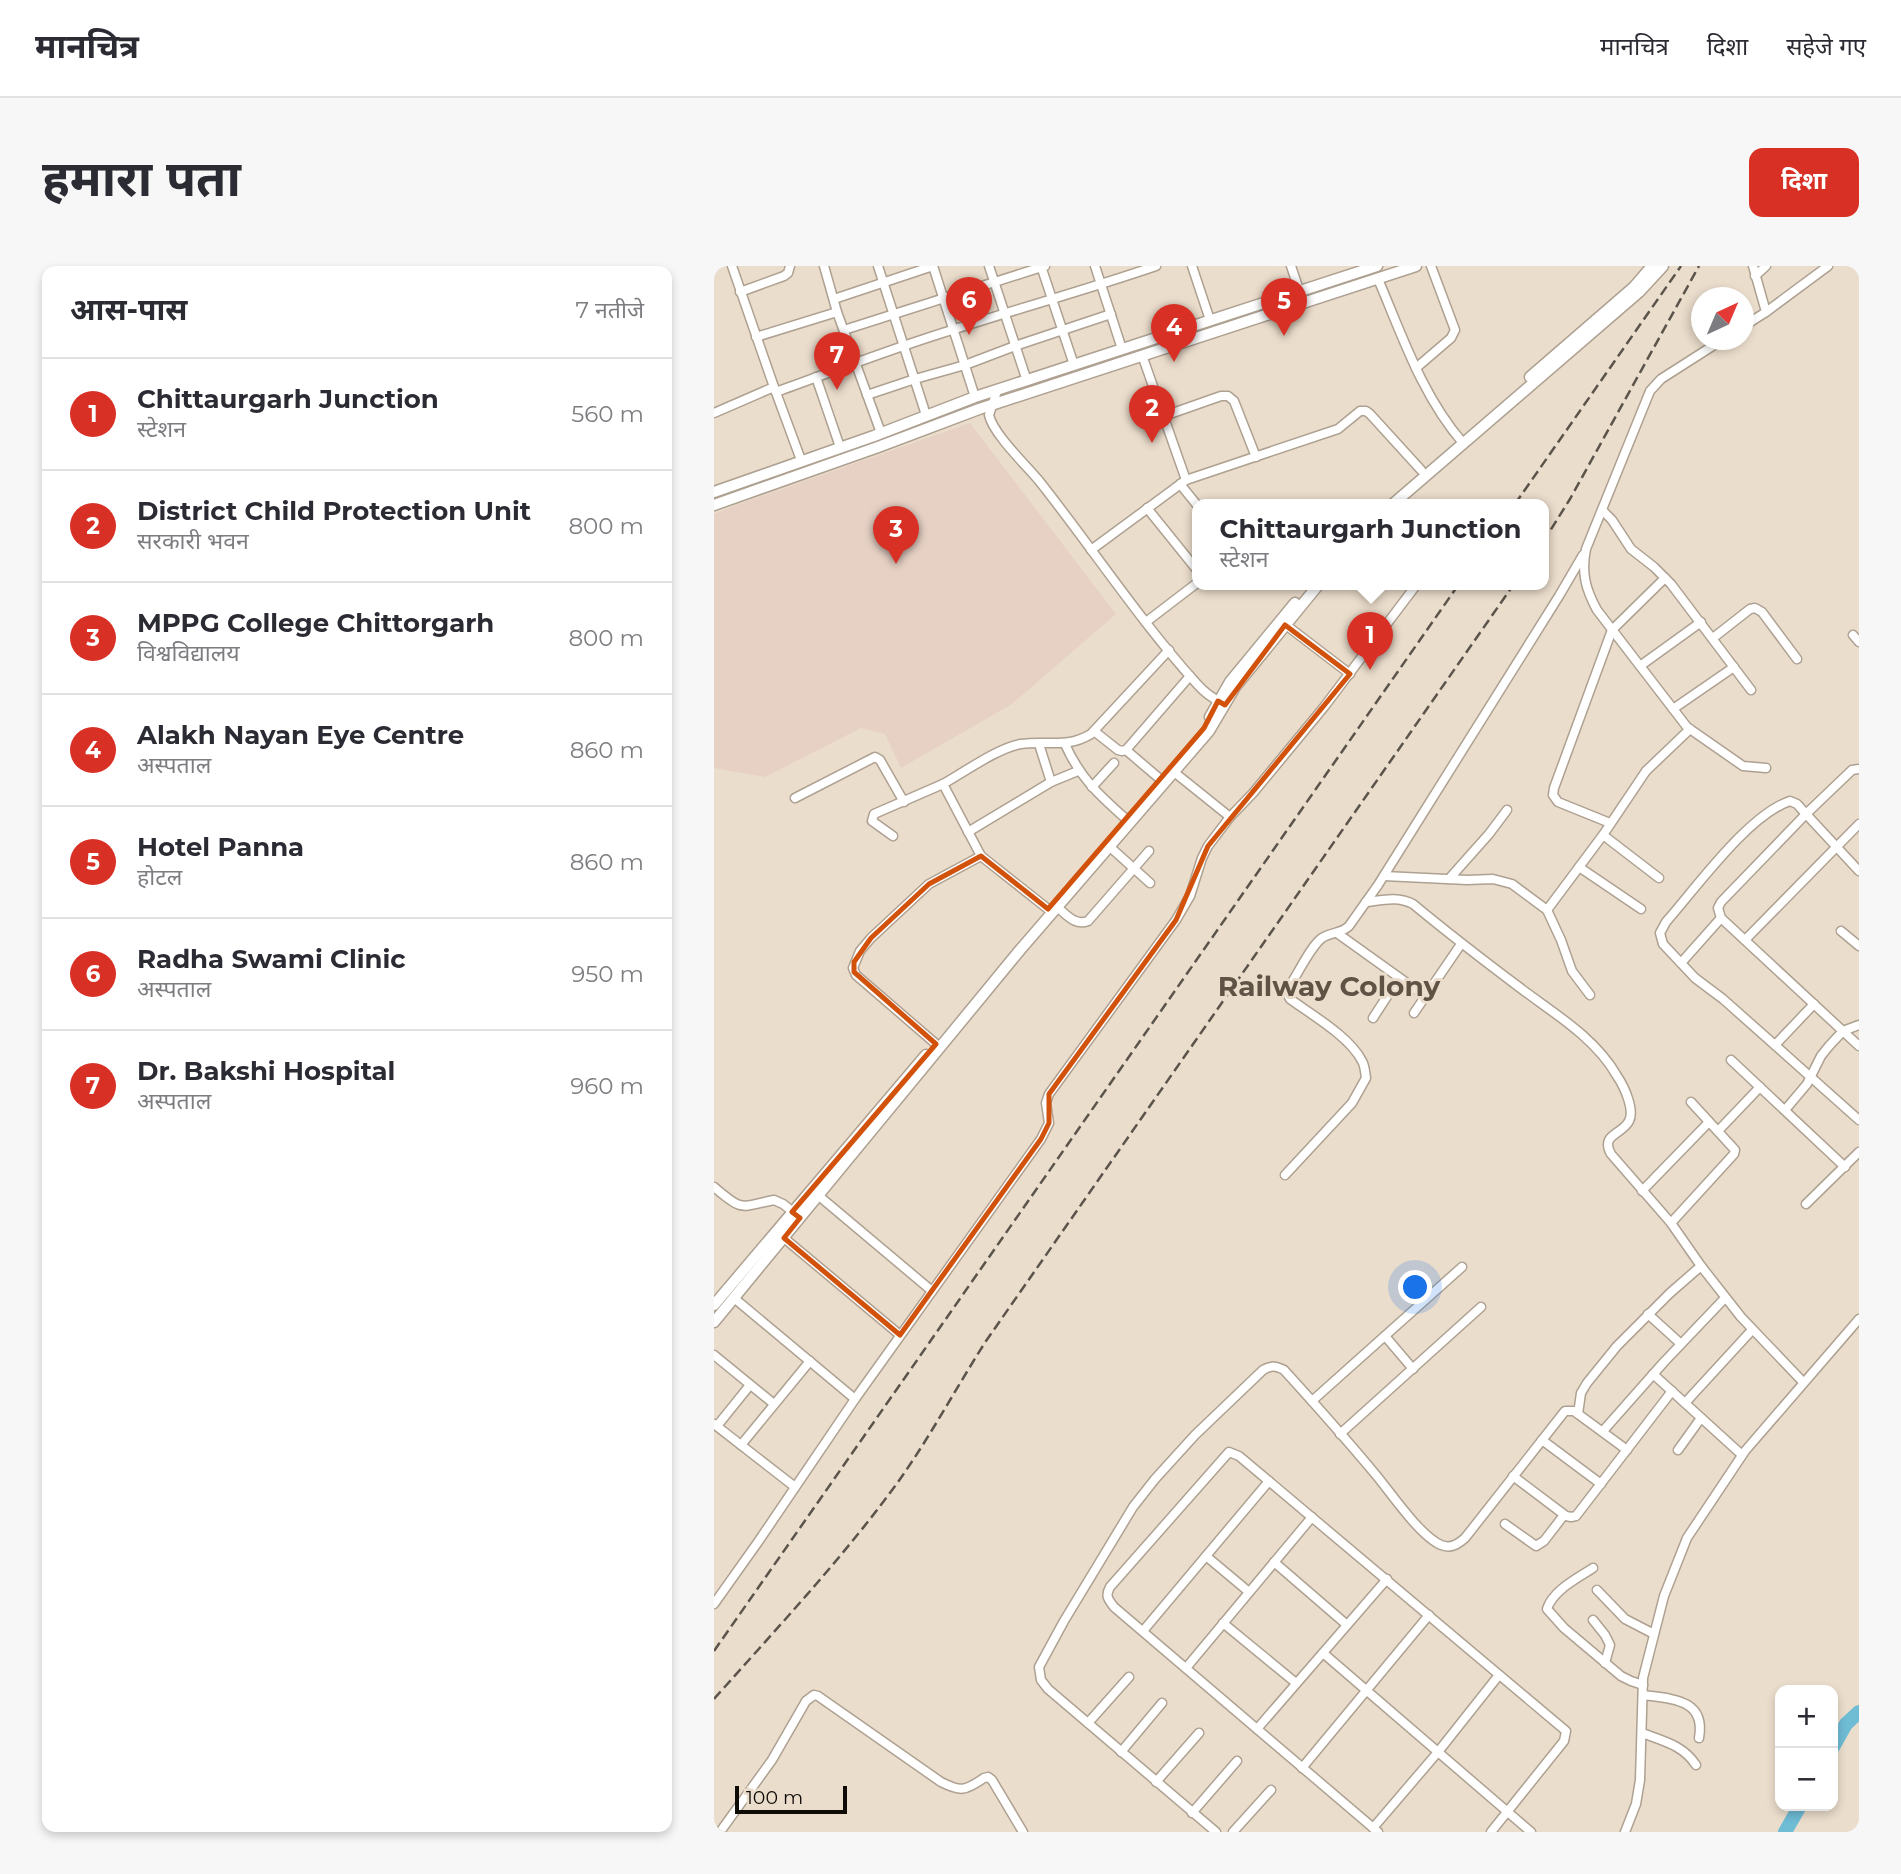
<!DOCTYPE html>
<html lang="hi">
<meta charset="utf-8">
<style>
:root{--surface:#fff;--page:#f7f7f7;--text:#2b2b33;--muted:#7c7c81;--line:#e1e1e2;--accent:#d93025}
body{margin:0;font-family:Montserrat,"Noto Sans Devanagari",sans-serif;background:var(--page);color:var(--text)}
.controls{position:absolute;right:21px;bottom:21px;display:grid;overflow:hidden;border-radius:14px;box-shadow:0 4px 10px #0003}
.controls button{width:63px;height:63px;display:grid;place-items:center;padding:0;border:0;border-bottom:2px solid var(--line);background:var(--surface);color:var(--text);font:35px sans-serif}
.compass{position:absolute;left:977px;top:21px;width:63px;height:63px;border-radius:50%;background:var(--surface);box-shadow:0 4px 10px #0003;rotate:44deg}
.scale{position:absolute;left:21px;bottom:18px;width:112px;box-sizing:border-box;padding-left:7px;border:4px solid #0f0b06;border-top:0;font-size:19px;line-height:24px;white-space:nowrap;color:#0f0b06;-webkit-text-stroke:5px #ebddcc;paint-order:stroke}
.you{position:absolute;left:702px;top:1022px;width:24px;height:24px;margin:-18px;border:5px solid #fff;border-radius:50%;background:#1a73e8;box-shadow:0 0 0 10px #1a73e833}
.badge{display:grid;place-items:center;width:46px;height:46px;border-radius:50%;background:var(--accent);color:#fff;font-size:23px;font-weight:700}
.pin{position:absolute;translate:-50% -58px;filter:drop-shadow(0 2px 4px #0008)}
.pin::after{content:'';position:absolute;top:37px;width:24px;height:21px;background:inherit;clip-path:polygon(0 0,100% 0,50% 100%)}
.popup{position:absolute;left:478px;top:233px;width:357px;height:91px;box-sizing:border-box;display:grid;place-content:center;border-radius:14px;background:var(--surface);filter:drop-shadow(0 2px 5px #0005);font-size:23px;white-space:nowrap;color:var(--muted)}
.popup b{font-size:26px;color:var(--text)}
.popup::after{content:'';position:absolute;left:50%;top:100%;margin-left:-14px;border:14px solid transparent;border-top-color:var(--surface)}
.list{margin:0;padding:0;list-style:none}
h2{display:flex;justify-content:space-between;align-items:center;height:91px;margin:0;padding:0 28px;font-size:30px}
h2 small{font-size:23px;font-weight:400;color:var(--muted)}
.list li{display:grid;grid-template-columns:46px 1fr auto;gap:21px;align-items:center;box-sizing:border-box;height:112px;padding:0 28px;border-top:2px solid var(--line)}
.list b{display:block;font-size:26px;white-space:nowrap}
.list p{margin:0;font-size:23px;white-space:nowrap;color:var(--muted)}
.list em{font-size:23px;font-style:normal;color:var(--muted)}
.map{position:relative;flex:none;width:1145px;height:1566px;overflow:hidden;border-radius:14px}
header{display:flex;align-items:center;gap:42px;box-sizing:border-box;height:98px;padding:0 35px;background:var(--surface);border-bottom:2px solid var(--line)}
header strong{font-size:33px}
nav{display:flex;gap:38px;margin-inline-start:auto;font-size:24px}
.intro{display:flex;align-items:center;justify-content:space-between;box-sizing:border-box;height:168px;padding:0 42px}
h1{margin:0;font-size:49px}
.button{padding:18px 32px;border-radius:14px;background:var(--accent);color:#fff;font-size:24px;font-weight:700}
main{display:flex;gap:42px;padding:0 42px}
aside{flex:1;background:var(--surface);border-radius:14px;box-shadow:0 4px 10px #0003}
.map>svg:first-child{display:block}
.education{fill:#e7d1c5}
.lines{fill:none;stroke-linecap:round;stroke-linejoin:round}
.river{stroke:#6fbcd5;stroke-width:14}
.minor-casing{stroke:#aea191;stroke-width:11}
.major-casing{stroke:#aea191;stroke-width:13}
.minor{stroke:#fff;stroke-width:8}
.major{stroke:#fff;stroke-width:10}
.rail{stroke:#5b544b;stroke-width:2.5;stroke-dasharray:10 5;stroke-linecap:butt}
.marked{fill:none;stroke:#d2510b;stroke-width:5;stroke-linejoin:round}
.labels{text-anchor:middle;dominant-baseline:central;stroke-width:6;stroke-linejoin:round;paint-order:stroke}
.district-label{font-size:28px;font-weight:bold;fill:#5f5345;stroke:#ebddcc}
</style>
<header>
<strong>मानचित्र</strong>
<nav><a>मानचित्र</a><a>दिशा</a><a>सहेजे गए</a></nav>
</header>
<div class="intro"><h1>हमारा पता</h1><a class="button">दिशा</a></div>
<main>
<aside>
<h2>आस-पास<small>7 नतीजे</small></h2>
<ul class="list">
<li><span class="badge">1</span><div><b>Chittaurgarh Junction</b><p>स्टेशन</p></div><em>560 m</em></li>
<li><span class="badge">2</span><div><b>District Child Protection Unit</b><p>सरकारी भवन</p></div><em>800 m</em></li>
<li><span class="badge">3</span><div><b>MPPG College Chittorgarh</b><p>विश्वविद्यालय</p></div><em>800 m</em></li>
<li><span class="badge">4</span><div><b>Alakh Nayan Eye Centre</b><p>अस्पताल</p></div><em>860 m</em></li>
<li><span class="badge">5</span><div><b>Hotel Panna</b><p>होटल</p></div><em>860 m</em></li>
<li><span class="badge">6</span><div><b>Radha Swami Clinic</b><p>अस्पताल</p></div><em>950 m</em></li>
<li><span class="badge">7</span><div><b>Dr. Bakshi Hospital</b><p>अस्पताल</p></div><em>960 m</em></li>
</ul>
</aside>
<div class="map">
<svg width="1145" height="1566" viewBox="0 0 1145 1566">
<rect width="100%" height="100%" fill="#ebddcc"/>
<polygon class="education" points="256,157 402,348 298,438 187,502 171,468 147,462 51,511 0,502 0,248 22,239"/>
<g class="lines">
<g class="river">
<polyline points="1119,1481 1132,1458 1145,1446"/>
<polyline points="1071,1566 1086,1540"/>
</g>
<g class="minor-casing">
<g id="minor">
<polyline points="18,0 60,121 87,194"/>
<polyline points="110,0 123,46 167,167"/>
<polyline points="164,0 212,149"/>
<polyline points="275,0 313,115"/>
<polyline points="327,0 360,99"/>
<polyline points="381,0 408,83"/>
<polyline points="478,0 496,54"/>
<polyline points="577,0 587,30"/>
<polyline points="1041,10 1052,0"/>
<path d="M664,13C688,69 708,130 749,177"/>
<polyline points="26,26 70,10 74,7 76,0"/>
<polyline points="120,33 219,0 261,131"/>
<polyline points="1052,46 1114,0"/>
<polyline points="1030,60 1052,46 1039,0"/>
<polyline points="130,64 331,0"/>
<polyline points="42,71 123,46"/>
<path d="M1008,74L947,113L936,125L872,283C867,307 872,324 883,344L973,461L1029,500L1052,502"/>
<polyline points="428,89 472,214"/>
<polyline points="702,102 737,72 741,64 717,0"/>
<polyline points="102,111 126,181"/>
<path d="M283,125L275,149C279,168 313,200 326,216C379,283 426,355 483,418C490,426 498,432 508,437"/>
<path d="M62,126C120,105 179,82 238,64C306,42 375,23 442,0"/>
<polyline points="153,129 201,113 251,99 301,80 397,48"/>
<polyline points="0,147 60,121"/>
<polyline points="450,150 507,130 514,130 520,135 542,191"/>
<polyline points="466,218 483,239"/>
<polyline points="433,242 483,304"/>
<polyline points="888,244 898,254 917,283 940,301 957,318 1037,424"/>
<polyline points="377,284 472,214 624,163 646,145 652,145 656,148 707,204"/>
<polyline points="432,356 483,317"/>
<polyline points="568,356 636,408"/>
<polyline points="1139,369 1145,376"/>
<polyline points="999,372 1036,343 1041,342 1048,346 1083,393"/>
<polyline points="926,400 987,356"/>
<polyline points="959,443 1020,401"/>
<polyline points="380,465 404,484 408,485 412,484 446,513"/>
<path d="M351,478C366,512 385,529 412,553"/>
<polyline points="412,484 476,410"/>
<path d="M1145,503L1138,504L1092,548L1083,538L1076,535C1034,549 982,622 952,656L946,667L949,678L981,712L1009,733L1145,854"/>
<polyline points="460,506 516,551"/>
<polyline points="337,516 364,505"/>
<polyline points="378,521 400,497"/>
<polyline points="81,532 161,491 166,494 190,536"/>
<polyline points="896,557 844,536 839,529 840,522 898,364 951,312"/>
<polyline points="254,566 337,516 325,478"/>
<polyline points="889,569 945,612"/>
<polyline points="179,570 158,555 160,548 229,518"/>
<polyline points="396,581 436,617"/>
<polyline points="865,601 927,643"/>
<polyline points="1145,605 1092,548 1007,636 1004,642 1007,652 1145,780"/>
<polyline points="670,610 753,614 779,613 798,618 833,644 847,674 858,705 876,729"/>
<polyline points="735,613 775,568 793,544"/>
<path d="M652,636C669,634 684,630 699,638C734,667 769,694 805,721C839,747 881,771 903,810C910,820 921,844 915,855C908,869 886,868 897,888L957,957L987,1000L1027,1051L1089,1116"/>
<path d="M343,641C353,649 361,660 374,655L435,585"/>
<path d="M334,643L267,590L229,518C249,507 285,481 307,478C334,474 352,483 377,468L455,384"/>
<polyline points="833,644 889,569 932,505 976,463"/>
<polyline points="1127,665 1145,680"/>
<polyline points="623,667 711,730"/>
<polyline points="1031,674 1145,558"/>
<polyline points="967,697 1007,652"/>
<path d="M578,716C586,704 597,680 608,672C617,666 627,668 635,660L664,619L845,330L869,289"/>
<polyline points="700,747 747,678"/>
<polyline points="659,752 685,712"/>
<polyline points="222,778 142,709 139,702 146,685 157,672 215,618 267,590"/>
<polyline points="1061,779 1100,738"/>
<polyline points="1017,794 1131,901"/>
<polyline points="1071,844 1093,818 1107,790 1115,780 1129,765 1145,759"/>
<polyline points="1004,865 1046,821"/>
<path d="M571,909L638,837L652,812C651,806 651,800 648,795C636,771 598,749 576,733L573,727L574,723"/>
<path d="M0,921C29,946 26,941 60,934L69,938L83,949"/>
<polyline points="928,925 995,856"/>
<polyline points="105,930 218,1025"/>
<polyline points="1092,938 1145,886"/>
<polyline points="957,957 1020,888 1021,884 977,836"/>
<polyline points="70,972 186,1069"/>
<polyline points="20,1032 141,1133"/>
<polyline points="934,1048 967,1078"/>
<polyline points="671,1070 699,1103"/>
<polyline points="0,1089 60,1138"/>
<polyline points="939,1108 1028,1189"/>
<polyline points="598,1135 748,1001"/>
<polyline points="971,1137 1038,1064"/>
<polyline points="864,1148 867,1127 873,1117 903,1080 956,1027 987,1000"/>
<polyline points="0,1158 81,1221"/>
<polyline points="3,1160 36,1119"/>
<polyline points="889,1165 950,1096 1011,1032"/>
<polyline points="626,1168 767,1041"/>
<polyline points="828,1174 887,1218"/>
<polyline points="27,1179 96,1095"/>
<polyline points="964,1184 987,1152"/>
<polyline points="799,1210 852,1250 857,1251 862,1250 958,1125"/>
<polyline points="791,1258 822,1280 830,1275 850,1249"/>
<polyline points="492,1290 535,1326"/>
<polyline points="560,1296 633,1359"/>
<path d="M879,1302C864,1312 839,1324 833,1343L850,1362L907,1410L917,1415L929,1419"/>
<polyline points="883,1324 911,1353 940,1368"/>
<polyline points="0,1338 44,1276 141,1133 327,873 335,857 332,837 335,828 462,654 476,630 488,592 494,580 516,551 539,527 610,441 703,318"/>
<polyline points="879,1354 891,1369 896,1379 891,1397"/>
<polyline points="509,1357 582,1417"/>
<polyline points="429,1365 555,1215"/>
<polyline points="609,1387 817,1566"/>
<polyline points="472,1402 598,1251"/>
<path d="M929,1429C958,1433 992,1433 985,1472"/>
<polyline points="374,1457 415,1411"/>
<polyline points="543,1463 673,1313"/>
<path d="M928,1467C949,1475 969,1479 982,1499"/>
<polyline points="407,1486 448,1437"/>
<polyline points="588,1502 715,1349"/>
<polyline points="442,1516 485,1467"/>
<polyline points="478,1547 523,1495"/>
<polyline points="659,1562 724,1486 785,1409"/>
<path d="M6,1566L58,1494L92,1435L100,1429L104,1430L227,1516C247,1526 251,1525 270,1512L274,1511L278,1514L309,1566"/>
<path d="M502,1566L334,1423L327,1414L325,1401L350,1355L419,1241L441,1213L481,1169L549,1104C557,1099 562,1100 570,1104C601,1138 632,1173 662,1209C677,1227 706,1270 727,1279C737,1283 744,1278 751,1272L851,1145H860L913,1184"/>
<polyline points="519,1566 557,1524"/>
<path d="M664,1566L400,1341C394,1333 391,1330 396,1321L515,1186L525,1190L852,1465L850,1475L777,1566"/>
<polyline points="911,1566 922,1538 926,1514 929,1412 950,1330 973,1272 1031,1185 1145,1053"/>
</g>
</g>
<g class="major-casing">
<g id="major">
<polyline points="816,111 920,21 938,0"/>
<polyline points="0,226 160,170 261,131 663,0"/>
<polyline points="679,238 925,26 949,0"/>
<polyline points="0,239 164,181 265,143 702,0"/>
<polyline points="496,451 516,416 581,337"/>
<polyline points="0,1039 212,789"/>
<polyline points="0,1056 306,684 495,465 521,421 605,318"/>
</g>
</g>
<use href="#minor" class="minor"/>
<use href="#major" class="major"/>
<g class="rail">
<polyline points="801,238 967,0"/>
<polyline points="829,276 856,233 985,0"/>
<polyline points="0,1385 745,318"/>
<path d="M0,1433C63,1362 128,1293 184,1216C216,1171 242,1122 272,1075L800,318"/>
</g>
</g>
<path class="marked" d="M571,359L636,408L494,580L462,654L335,828V857L327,873L186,1069L70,972L86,952L78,946L222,778L140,706V696L157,672L215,618L267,590L334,643L490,462L504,435L511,439Z"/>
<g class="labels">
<g class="district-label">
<text x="615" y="720">Railway Colony</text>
</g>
</g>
</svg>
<div class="controls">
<button>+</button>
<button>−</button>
</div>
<svg class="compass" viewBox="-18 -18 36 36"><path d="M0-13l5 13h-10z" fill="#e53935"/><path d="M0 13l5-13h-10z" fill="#7c7c81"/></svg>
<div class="scale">100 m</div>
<div class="you"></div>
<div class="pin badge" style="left:656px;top:404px">1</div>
<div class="popup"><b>Chittaurgarh Junction</b>स्टेशन</div>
<div class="pin badge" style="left:438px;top:177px">2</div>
<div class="pin badge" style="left:182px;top:298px">3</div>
<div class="pin badge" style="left:460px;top:96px">4</div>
<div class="pin badge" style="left:570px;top:70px">5</div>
<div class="pin badge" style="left:255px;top:69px">6</div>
<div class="pin badge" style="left:123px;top:124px">7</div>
</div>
</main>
